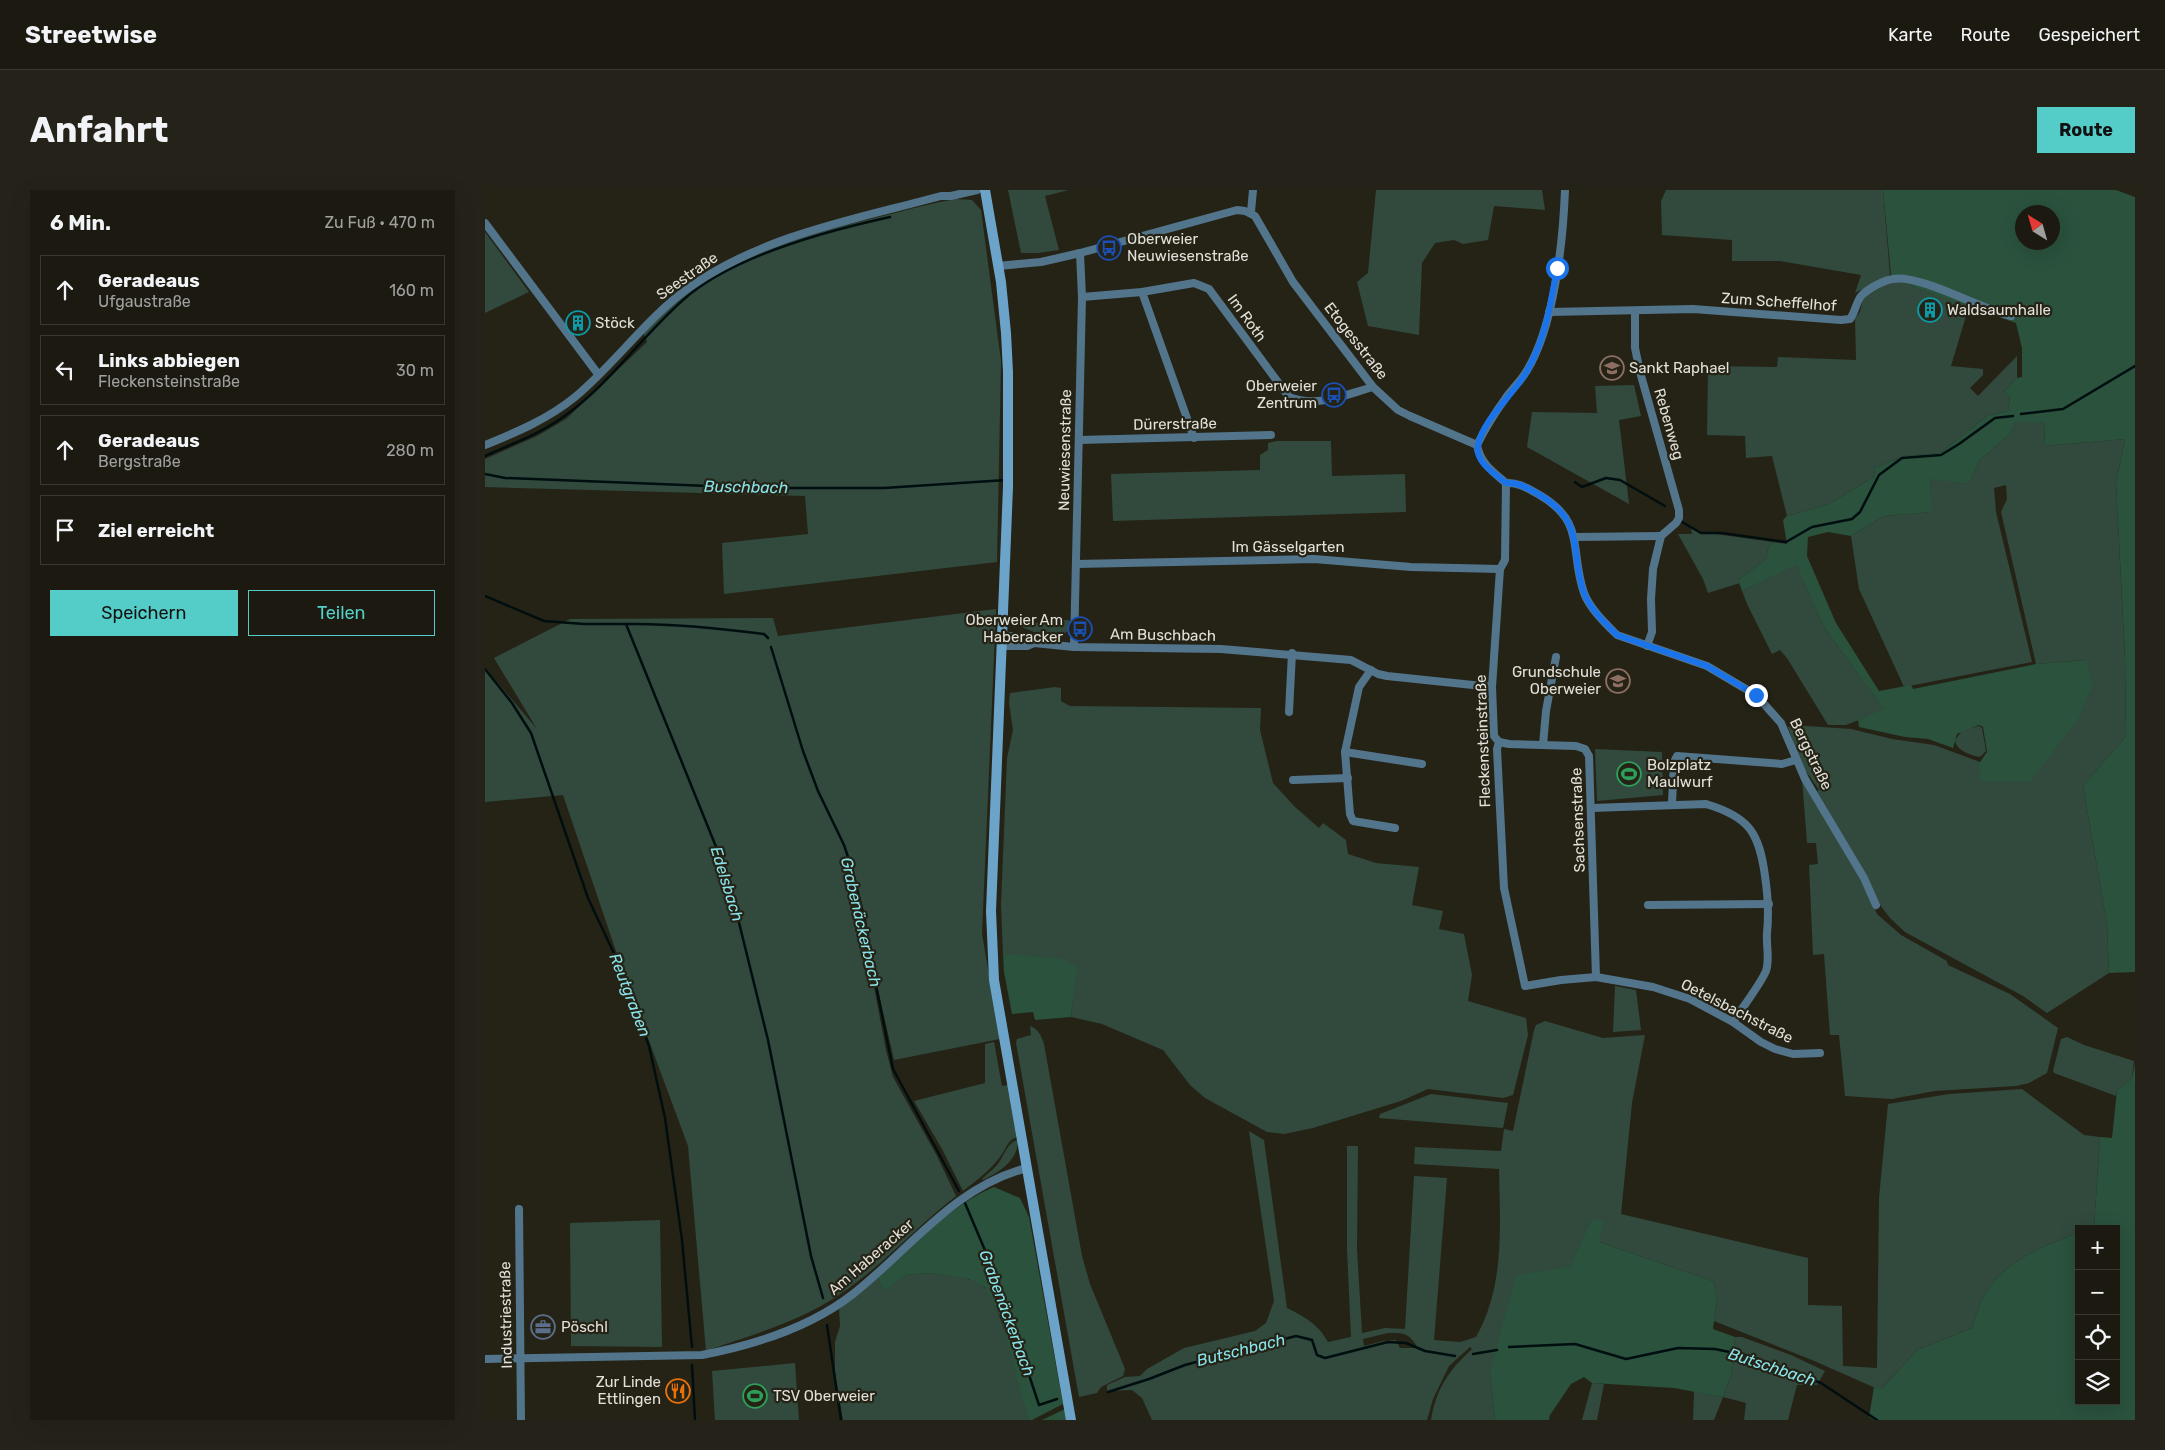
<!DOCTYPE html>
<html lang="de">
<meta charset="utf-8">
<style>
:root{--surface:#1c1a10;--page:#252319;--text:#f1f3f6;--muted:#a0a19f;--line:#3a3830;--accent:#54cdc8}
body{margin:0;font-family:Rubik,sans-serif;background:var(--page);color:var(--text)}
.controls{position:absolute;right:15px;bottom:15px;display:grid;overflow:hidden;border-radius:0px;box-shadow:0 5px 20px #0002}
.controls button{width:45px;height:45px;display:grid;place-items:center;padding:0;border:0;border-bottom:1px solid var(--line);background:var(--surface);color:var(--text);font:25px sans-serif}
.compass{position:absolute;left:1530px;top:15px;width:45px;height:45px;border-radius:50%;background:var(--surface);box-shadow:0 5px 20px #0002;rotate:323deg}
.stop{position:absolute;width:15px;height:15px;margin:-11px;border:4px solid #1a73e8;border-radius:50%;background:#fff}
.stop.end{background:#1a73e8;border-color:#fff;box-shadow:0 1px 5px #0008}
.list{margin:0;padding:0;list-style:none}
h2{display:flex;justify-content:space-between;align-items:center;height:65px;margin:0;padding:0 20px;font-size:21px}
h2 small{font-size:16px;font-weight:400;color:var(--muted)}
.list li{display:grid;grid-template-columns:32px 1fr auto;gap:15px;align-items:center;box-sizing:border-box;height:70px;margin:0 10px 10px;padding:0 10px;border:1px solid var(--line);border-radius:0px}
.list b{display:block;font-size:19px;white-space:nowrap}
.list p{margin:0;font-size:16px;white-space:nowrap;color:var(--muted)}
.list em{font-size:16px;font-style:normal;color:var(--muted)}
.actions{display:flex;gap:10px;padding:15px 20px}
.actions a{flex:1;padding:11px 0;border:1px solid var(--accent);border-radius:0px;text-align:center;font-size:18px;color:var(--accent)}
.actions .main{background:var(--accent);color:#111}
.icon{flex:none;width:28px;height:28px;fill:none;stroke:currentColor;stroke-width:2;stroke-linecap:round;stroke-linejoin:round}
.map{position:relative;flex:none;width:1650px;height:1230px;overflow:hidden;border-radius:0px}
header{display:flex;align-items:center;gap:30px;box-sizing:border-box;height:70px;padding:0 25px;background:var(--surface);border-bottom:1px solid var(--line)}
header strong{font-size:24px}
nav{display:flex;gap:28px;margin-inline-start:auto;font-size:18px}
.intro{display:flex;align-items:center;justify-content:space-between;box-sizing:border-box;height:120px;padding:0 30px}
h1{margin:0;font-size:35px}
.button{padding:12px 22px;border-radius:0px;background:var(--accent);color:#111;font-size:18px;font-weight:700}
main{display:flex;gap:30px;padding:0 30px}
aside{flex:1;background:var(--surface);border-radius:0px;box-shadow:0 5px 20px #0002}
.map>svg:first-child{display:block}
.green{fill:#314a3d;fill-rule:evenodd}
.forest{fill:#2a523d;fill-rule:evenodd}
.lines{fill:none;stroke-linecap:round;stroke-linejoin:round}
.stream{stroke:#010e10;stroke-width:2.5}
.street{stroke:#53758c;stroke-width:8}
.secondary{stroke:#6ca4c9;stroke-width:10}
.route{stroke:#1a73e8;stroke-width:6}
.labels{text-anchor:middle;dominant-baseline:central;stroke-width:4.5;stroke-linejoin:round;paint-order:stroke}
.poi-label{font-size:15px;fill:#e2e0d8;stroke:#252316;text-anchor:start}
.street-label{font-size:15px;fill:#e2e0d8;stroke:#252316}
.water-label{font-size:16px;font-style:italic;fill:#88e3eb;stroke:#252316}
</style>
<header>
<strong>Streetwise</strong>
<nav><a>Karte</a><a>Route</a><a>Gespeichert</a></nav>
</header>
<div class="intro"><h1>Anfahrt</h1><a class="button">Route</a></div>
<main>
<aside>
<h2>6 Min.<small>Zu Fuß · 470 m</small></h2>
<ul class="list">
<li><svg class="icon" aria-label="ahead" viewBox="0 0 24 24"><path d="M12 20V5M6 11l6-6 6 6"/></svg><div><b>Geradeaus</b><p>Ufgaustraße</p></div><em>160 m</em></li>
<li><svg class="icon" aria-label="left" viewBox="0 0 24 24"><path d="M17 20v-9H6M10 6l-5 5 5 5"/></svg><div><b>Links abbiegen</b><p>Fleckensteinstraße</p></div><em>30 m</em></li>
<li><svg class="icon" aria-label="ahead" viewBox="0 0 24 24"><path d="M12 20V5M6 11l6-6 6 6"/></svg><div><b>Geradeaus</b><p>Bergstraße</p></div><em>280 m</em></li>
<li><svg class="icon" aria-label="arrive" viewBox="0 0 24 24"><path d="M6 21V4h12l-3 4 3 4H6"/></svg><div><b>Ziel erreicht</b></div></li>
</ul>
<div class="actions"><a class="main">Speichern</a><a>Teilen</a></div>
</aside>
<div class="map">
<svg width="1650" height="1230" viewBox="0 0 1650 1230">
<rect width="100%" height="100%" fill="#252316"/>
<g class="green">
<polygon points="523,0 584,0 560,6 574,60 553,63 536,63"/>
<polygon points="891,0 1057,0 1060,20 1009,16 1003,50 978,54 969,50 950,53 937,73 934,145 883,136 872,92 883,83"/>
<polygon points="1181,0 1398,0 1405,85 1370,103 1376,85 1295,71 1247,71 1247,50 1177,45 1176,11"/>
<path d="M471,9L487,10L496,20L516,171L512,372L239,404L237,353L323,344L320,306L0,297V269L52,246L81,229L162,152L158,142C171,130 183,117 197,107C251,64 320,45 386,29C414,22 442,14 471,9Z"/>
<polygon points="0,42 44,102 0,123"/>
<polygon points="1408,91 1418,91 1433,99 1484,116 1466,176 1498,179 1498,185 1485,198 1493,206 1532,166 1532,188 1519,201 1525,207 1523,221 1502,226 1455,263 1419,266 1389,278 1390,286 1344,314 1302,326 1287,266 1261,268 1260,246 1222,245 1223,176 1292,177 1293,167 1371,170 1370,128 1375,122 1378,107"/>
<polygon points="1149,195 1156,226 1134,230 1144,314 1042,257 1047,222 1112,223 1110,196"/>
<polygon points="1537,231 1560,233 1559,256 1640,249 1631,293 1640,469 1641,546 1598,596 1622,734 1624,783 1562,823 1538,806 1420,742 1405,728 1395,715 1383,688 1332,601 1334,600 1316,574 1303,537 1307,535 1366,539 1407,549 1449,555 1495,572 1495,591 1601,470 1551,474 1516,322 1522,309 1521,295 1509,298 1511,322 1547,472 1419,497 1374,399 1366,346 1399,326 1446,322 1445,288 1484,294 1494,271 1526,243 1528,232"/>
<polygon points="792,251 846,251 847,286 920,284 921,322 628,331 626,284 775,280 775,265 783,260 783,253"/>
<polygon points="1206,339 1216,342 1288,352 1283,359 1281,369 1253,390 1255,393 1223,403 1218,389 1193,344 1207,344"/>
<polygon points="1311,374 1340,439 1400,520 1361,535 1343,535 1302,468 1295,460 1287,464 1263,416 1257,401"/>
<path d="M511,419L497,744L515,849L409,870L372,707L401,860L408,887L452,966L471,1006C431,1037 396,1077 354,1105C314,1132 266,1145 221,1161L203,956L134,770L78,605L0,612V478L52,539L9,468L85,429L288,428L293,446Z"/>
<path d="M578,430H584L585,438C572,456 548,441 532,435Z"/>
<polygon points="570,497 576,498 576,511 585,516 776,518 775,540 788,593 809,616 834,638 838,633 861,650 863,664 891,673 934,677 927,715 958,721 954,739 979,744 987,785 983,811 1041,828 1043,845 1028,905 1018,908 943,899 916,911 828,938 799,944 782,942 720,908 705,895 678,860 617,834 586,827 591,777 518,764 516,715 522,568 528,540 524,513 525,503"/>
<path d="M1494,536L1497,538L1501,561L1495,567C1486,565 1471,561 1470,550L1477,541Z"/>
<polygon points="1110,559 1177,562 1178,605 1112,611"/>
<polygon points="1317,589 1374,684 1392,724 1416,745 1462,771 1463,775 1525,804 1573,838 1562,883 1544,893 1531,896 1450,901 1407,909 1360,906 1354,845 1345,845 1339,764 1328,765 1324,675 1333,674 1331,653 1322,653"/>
<polygon points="1130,796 1151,800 1156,840 1128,842"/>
<path d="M1060,831L1118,848L1160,845L1147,913L1136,1024L1323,1068V1115L1357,1116L1358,1176L1392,1178L1394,1008L1403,914L1464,904L1537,899L1599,945L1615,947L1609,1037L1594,1039V1043C1560,1055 1521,1070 1501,1102C1494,1112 1491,1126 1487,1138L1432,1160L1395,1200L1327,1170L1229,1131L1232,1110L1228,1091L1114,1052L1085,1077L1005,1182L1010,1230H946C951,1199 964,1180 987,1159L985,1157L964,1176L948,1209L942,1230H667L657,1208L647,1200L622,1201V1195L640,1187L655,1186L662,1179L699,1158L770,1141L781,1133L789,1111L764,941L779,950L802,1118C820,1127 833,1134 843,1152L866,1147L862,1059V956H873L872,1059L877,1143L900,1138L920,1139L929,986L962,988L949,1150L975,1152L991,1147C1020,1096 1015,1036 1014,979L929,974L930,957L1016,961L1019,939L1028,941L1049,840L1051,835ZM903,1143C917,1143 923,1142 931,1155V1158H915L911,1150L898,1151L879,1156L878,1149Z"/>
<path d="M545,836C554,839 556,846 559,854L597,1066L605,1094L640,1179L638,1186L616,1197L612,1203L594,1207L531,853L532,849L546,845Z"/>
<polygon points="1582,847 1599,855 1649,871 1647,888 1632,900 1631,906 1569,883 1568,881 1576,849"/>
<path d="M509,852L517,896L523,895L533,947C523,949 522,957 517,964C507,979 492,990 478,1001L457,959L429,911L500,893V854Z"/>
<polygon points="946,904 1023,913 1018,938 894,928 895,924"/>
<path d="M533,950C533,971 514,982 498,990L497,989C502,984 508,980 512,975C519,967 522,952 533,950Z"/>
<polygon points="175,1030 177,1157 86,1156 85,1033"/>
<path d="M446,1083C463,1086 483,1086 498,1096C515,1107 537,1206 543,1230H358L350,1183V1152L355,1136L354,1119L392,1087L399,1100L421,1085Z"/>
<polygon points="1250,1147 1257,1147 1306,1165 1340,1181 1332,1195 1312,1195 1303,1230 1259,1230 1261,1213 1238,1207 1229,1230 1208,1230 1209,1201 1238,1207 1246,1185"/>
<polygon points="310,1173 314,1230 230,1230 227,1181"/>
<polygon points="1107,1193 1119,1194 1112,1230 1097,1230"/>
</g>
<g class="forest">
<path d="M1398,0H1631L1650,7V782L1624,783L1622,734L1598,596L1641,546L1640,467L1631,293L1640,249L1559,256L1560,233L1529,232L1526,243L1494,271L1484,294L1445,289L1447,322L1399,326L1366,346L1343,342L1323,347L1322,366L1351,433L1394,501L1426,495L1428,499L1551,474L1601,470L1608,494L1594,528L1545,592L1495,591V572L1502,562L1498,537L1494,535L1472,544L1468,558L1443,549L1420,547L1374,537L1373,530L1399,519L1340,439L1311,375L1257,401L1253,390L1281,369L1283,359L1288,352L1302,354L1298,330L1302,326L1344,314L1390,286L1389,278L1419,266L1455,263L1502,226L1523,221L1525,207L1519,201L1532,188L1537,187V158L1531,133L1433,99L1406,85ZM1538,22H1568V52H1538Z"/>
<polygon points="518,764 578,769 592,777 586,827 550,830 548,822 527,824 519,782"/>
<path d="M1650,873V1230H1389L1384,1227L1389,1197L1395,1199L1398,1197L1432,1160L1487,1138C1491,1126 1494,1112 1501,1102C1521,1070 1560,1055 1594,1043V1211H1631V1039H1606L1609,1037L1615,947L1627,948L1632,900L1647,888Z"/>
<path d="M509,997L535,1008L544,1027L578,1214L547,1230H543L516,1128L500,1097L483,1089L446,1083L421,1085L399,1101L392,1087C428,1055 464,1016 509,997Z"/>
<polygon points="1107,1029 1119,1031 1114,1052 1228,1091 1232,1109 1228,1139 1250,1147 1246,1185 1238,1207 1189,1198 1107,1193 1099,1187 1086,1194 1065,1225 1064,1230 1010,1230 1005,1182 1031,1085 1085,1077"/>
<polygon points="580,1219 582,1230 557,1230"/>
</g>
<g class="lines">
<g class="stream">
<polyline points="1536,224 1578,219 1650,176"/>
<path d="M0,266C26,254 55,244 78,227C124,195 156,147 198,110C247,66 341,41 405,27"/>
<polyline points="0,284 20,288 274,298 399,298 521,290"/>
<polyline points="1090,292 1097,297 1121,288 1135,290 1180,316"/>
<polyline points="1197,332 1216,343 1237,343 1301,352 1327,337 1367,329 1375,322 1394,285 1417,268 1456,265 1474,254 1510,228 1528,226"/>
<polyline points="0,406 59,431 99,434 141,434 242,684 283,850 326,1066 338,1108"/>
<path d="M141,434C188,433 233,438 279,444L283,448"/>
<polyline points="286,457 318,561 333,601 359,655 367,679 380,731 388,781 408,879 474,1001"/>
<polyline points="0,479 27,513 46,543 103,708 133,772 164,856 180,928 197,1050 207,1157"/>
<polyline points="480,1013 513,1091 554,1215 572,1209"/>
<polyline points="342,1135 356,1230"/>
<polyline points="1024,1157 1090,1154 1141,1169 1193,1158 1230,1159 1268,1167 1336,1193 1392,1230"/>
<polyline points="988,1164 1012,1160"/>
<polyline points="207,1175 210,1230"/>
<polyline points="623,1202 664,1189 700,1175 811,1146 827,1150 832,1165 840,1168 903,1152 921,1153 940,1161 970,1166"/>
</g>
<g class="street">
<polyline points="766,22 768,0"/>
<polyline points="0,33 113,184"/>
<polyline points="513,76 556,72 595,63 752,20 760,21 770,26 808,92 888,197 913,220 925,226 992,255"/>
<polyline points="657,102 709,248"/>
<path d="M597,107L657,102L709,93L724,99L804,207C832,218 860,205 888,197"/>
<polyline points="1150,121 1150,158 1155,182 1194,320 1194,328 1191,333 1176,346 1168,379 1166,409 1167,442 1162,456"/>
<path d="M1064,122L1208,119L1356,130L1365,129C1371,121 1371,111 1377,105C1383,99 1399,90 1408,89C1435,84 1495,119 1526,126"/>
<polyline points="594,250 786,245"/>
<path d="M0,255C32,242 63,229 90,207C131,173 161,128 205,97C279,45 371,29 456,6H466L492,0"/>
<path d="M992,255C995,273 1008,282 1021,293L1020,370L1015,379L1007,497L1009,546L1014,552L1012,559L1019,698L1040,796L1076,790L1111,787L1168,797L1205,809L1248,832L1276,852L1290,859L1308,864L1335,863"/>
<path d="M992,255C1000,239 1009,224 1020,209C1026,200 1035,192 1041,182C1069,138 1078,52 1080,0"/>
<path d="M1021,293C1033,292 1042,298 1053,304C1102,332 1084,360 1099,403C1105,419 1121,434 1132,445L1222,476L1271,505L1296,533L1320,589L1379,688L1391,715"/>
<polyline points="1090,347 1176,346"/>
<polyline points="591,374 829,369 926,377 1015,379"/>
<polyline points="517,445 533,447 549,453 589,457 736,459 866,470 893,484 902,486 1007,497"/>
<polyline points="516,456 542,456 549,453"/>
<polyline points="589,457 597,107 595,63"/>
<polyline points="886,480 874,497 860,562 865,624 868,631 910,638"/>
<polyline points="804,522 807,463"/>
<polyline points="1014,552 1024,554 1091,556 1100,559 1104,566 1111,787"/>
<polyline points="1058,555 1061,521 1071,467"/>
<polyline points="860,562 937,574"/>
<polyline points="808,590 863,588"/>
<polyline points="1187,613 1189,572 1192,566 1297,574 1311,570"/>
<path d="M1107,618L1221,614C1264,627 1274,642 1280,686C1283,706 1284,723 1282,743C1281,756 1285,769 1281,781C1275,795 1257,818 1248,832"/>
<polyline points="1163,715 1284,714"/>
<polyline points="34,1019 36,1230"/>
<path d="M0,1169L217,1165C269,1155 326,1137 368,1104C424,1060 470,996 542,978"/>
</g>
<polyline class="secondary" points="500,0 516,92 521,143 523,182 523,297 506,721 509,790 586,1230"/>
</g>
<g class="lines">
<path class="route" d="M1072,78C1066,113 1060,150 1042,181C1030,203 998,229 993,255C989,271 1010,284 1021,293C1033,292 1042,298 1053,304C1102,332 1084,361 1099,403C1105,419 1121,434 1132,445L1222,476L1271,505"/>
</g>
<defs>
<g id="bus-ring" transform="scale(1.25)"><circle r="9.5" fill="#252316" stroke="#1a4fb4" stroke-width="1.5"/><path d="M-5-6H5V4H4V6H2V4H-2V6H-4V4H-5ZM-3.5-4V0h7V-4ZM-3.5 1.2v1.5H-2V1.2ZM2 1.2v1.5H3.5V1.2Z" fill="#1a4fb4"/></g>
<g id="building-ring" transform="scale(1.25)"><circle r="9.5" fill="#252316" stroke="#0f9aa8" stroke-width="1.5"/><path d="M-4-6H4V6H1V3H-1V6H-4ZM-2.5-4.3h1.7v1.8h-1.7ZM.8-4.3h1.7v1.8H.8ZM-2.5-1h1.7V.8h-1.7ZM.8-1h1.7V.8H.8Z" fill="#0f9aa8"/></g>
<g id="school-ring" transform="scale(1.25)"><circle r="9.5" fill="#252316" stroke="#8d6e63" stroke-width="1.5"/><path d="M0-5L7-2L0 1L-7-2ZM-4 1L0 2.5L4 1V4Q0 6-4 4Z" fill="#8d6e63"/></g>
<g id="stadium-ring" transform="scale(1.25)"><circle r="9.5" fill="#252316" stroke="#2e9e5b" stroke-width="1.5"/><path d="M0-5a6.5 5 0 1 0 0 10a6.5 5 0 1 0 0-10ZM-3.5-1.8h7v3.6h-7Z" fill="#2e9e5b"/></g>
<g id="office-ring" transform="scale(1.25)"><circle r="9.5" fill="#252316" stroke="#5c6f8a" stroke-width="1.5"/><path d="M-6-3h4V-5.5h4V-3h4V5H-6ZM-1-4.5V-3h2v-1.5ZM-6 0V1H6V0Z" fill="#5c6f8a"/></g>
<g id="restaurant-ring" transform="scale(1.25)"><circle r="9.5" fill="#252316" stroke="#e8710a" stroke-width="1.5"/><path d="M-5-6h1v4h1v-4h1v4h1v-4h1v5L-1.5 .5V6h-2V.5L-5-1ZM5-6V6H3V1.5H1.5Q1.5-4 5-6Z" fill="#e8710a"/></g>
</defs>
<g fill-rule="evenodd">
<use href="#bus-ring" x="624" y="58"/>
<use href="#building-ring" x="1445" y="120"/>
<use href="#building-ring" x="93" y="133"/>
<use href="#school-ring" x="1127" y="178"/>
<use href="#bus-ring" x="849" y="205"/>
<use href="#bus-ring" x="595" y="439"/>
<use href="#school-ring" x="1133" y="491"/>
<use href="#stadium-ring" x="1144" y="584"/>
<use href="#office-ring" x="58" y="1137"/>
<use href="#restaurant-ring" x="193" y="1201"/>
<use href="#stadium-ring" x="270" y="1206"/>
</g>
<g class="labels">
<g class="poi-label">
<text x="642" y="49">Oberweier<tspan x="642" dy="17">Neuwiesenstraße</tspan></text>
<text x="1462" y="120">Waldsaumhalle</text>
<text x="110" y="133">Stöck</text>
<text x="1144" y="178">Sankt Raphael</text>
<text x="832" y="196" text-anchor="end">Oberweier<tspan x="832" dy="17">Zentrum</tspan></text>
<text x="578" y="430" text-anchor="end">Oberweier Am<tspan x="578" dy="17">Haberacker</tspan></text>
<text x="1116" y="482" text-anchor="end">Grundschule<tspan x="1116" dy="17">Oberweier</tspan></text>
<text x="1162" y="575">Bolzplatz<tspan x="1162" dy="17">Maulwurf</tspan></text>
<text x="76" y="1137">Pöschl</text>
<text x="176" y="1192" text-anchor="end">Zur Linde<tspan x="176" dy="17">Ettlingen</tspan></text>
<text x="288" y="1206">TSV Oberweier</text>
</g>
<g class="street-label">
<text transform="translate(202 86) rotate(-35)">Seestraße</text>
<text transform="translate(1294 112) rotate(4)">Zum Scheffelhof</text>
<text transform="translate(762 128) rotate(54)">Im Roth</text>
<text transform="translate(871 151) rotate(52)">Etogesstraße</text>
<text transform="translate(690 234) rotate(-1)">Dürerstraße</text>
<text transform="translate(1184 234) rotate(74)">Rebenweg</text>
<text transform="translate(580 260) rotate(-89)">Neuwiesenstraße</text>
<text x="803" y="357">Im Gässelgarten</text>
<text transform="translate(678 445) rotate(1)">Am Buschbach</text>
<text transform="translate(998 551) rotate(-92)">Fleckensteinstraße</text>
<text transform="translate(1326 564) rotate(64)">Bergstraße</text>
<text transform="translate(1093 630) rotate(-92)">Sachsenstraße</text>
<text transform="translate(1252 821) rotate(27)">Oetelsbachstraße</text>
<text transform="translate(386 1067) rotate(-41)">Am Haberacker</text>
<text transform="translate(21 1125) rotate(-91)">Industriestraße</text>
</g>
<g class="water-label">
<text transform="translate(261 297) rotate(1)">Buschbach</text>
<text transform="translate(242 694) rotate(73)">Edelsbach</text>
<text transform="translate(376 732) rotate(77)">Grabenäckerbach</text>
<text transform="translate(145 805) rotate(69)">Reutgraben</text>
<text transform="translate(522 1123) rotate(70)">Grabenäckerbach</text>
<text transform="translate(756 1160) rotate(-14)">Butschbach</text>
<text transform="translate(1287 1177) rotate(18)">Butschbach</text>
</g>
</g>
</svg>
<div class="controls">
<button>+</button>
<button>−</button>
<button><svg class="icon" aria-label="locate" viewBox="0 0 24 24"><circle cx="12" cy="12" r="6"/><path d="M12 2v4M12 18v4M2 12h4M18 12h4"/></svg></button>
<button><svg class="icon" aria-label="layers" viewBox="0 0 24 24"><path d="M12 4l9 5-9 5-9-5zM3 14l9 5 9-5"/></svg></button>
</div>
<svg class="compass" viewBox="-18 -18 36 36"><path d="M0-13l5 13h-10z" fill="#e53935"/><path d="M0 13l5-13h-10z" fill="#a0a19f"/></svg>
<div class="stop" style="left:1072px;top:78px"></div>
<div class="stop end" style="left:1271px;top:505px"></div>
</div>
</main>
